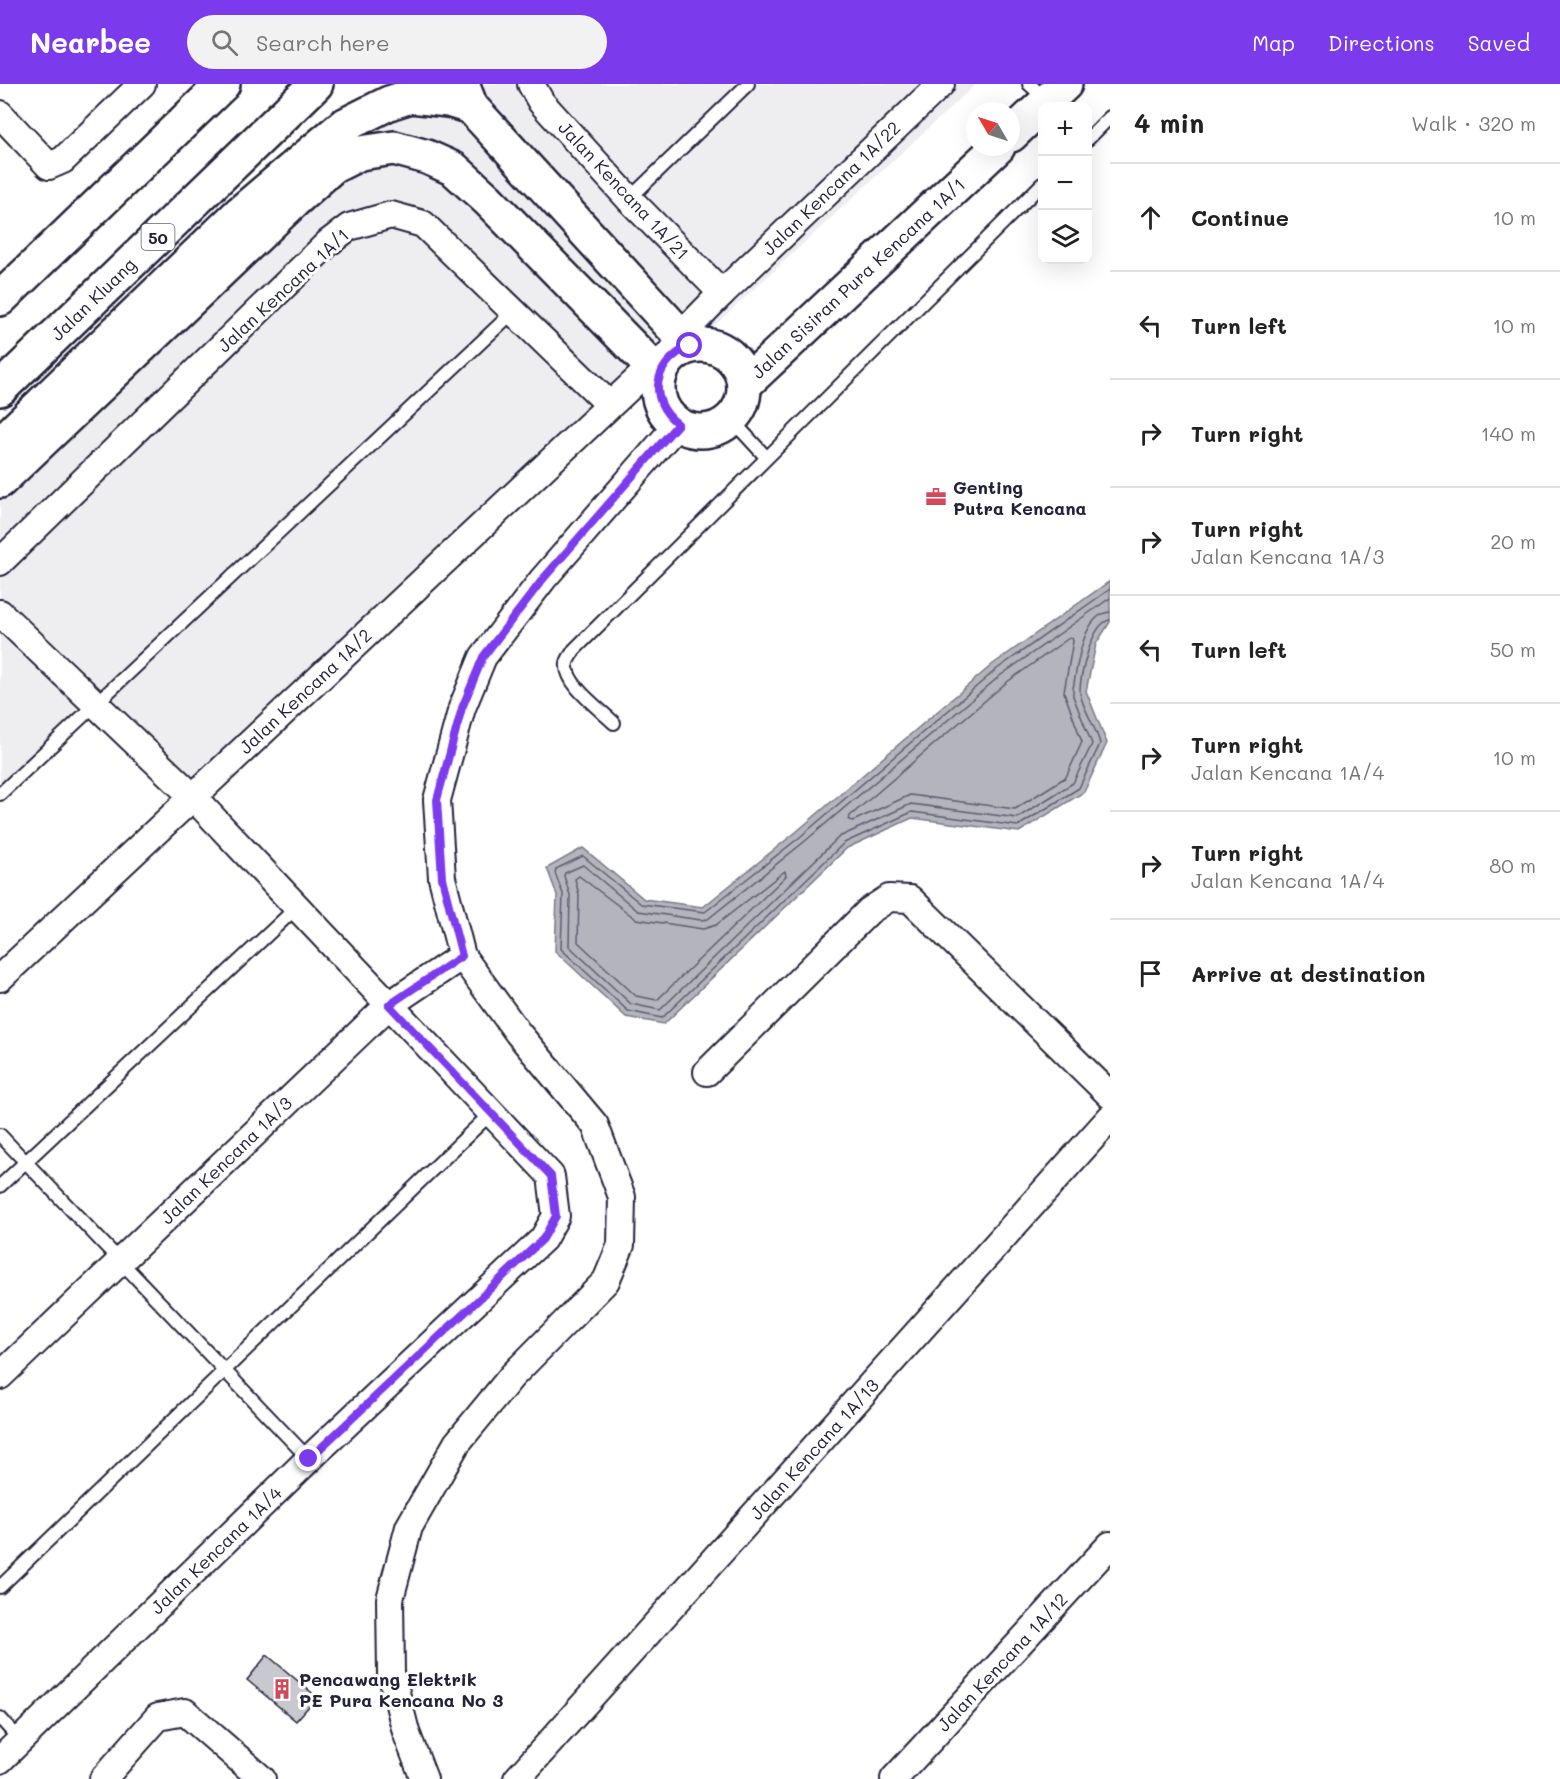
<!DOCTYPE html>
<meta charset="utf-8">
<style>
:root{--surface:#fff;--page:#f2f2f2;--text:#222;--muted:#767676;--line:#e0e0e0;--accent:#7c3aed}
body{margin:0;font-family:Mali,sans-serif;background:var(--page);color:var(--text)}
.controls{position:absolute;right:18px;top:18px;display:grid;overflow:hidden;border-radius:12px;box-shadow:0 6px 24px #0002}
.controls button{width:54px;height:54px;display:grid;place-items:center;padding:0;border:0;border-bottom:2px solid var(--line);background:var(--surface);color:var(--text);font:30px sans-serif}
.compass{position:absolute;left:966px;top:18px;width:54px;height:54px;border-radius:50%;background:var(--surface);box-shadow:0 6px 24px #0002;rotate:309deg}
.stop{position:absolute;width:18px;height:18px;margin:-14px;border:4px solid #7c3aed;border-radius:50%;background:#fff}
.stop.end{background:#7c3aed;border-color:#fff;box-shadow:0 2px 6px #0008}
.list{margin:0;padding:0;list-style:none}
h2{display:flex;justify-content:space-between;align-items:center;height:78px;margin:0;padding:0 24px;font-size:26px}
h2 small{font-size:20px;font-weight:400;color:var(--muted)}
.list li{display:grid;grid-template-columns:39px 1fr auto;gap:18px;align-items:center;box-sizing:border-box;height:108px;padding:0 24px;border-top:2px solid var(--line)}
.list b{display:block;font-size:22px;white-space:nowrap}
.list p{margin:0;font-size:20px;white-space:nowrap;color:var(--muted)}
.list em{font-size:20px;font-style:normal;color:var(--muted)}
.icon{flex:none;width:33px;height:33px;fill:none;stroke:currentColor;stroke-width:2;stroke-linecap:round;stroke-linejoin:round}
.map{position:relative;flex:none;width:1110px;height:1695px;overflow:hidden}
header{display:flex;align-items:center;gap:36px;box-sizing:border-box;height:84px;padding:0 30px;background:var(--accent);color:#fff}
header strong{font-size:28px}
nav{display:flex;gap:33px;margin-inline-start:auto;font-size:21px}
.search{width:420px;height:54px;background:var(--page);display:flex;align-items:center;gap:15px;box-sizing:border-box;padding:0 21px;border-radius:33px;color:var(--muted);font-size:22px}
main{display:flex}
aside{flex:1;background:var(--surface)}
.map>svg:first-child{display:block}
.built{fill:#eeeef1}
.water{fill:#b4b4bc;stroke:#7a7a88;stroke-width:1.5}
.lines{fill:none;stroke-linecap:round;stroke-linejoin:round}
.shore{stroke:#5c5c6f;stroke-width:1.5}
.building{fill:#c8c8cf;stroke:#22223b;stroke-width:1.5}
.lane-casing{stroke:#22223b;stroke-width:16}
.street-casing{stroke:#22223b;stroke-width:30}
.secondary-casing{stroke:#22223b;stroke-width:38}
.highway-casing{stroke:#22223b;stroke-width:38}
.lane{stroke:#fff;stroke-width:12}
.street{stroke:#fff;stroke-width:26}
.secondary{stroke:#fff;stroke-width:33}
.highway{stroke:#fff;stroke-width:33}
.route{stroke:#7c3aed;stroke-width:8}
.labels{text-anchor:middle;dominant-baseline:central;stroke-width:6;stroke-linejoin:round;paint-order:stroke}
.shield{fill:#fff;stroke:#646476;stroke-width:1.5}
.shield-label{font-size:16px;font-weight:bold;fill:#22223b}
.street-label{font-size:18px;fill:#22223b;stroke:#fff}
.poi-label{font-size:18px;font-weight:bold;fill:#22223b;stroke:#fff;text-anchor:start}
</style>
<header>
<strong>Nearbee</strong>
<div class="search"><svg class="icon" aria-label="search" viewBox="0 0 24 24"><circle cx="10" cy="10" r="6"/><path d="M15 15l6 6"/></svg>Search here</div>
<nav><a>Map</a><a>Directions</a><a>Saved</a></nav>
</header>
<main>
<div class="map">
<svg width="1110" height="1695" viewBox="0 0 1110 1695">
<rect width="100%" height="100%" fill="#fff"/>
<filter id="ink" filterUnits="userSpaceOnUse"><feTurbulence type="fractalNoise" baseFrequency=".0167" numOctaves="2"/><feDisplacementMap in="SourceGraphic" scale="12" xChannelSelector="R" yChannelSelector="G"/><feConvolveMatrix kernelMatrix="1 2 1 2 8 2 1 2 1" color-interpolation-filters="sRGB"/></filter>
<g filter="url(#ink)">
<polygon class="built" points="425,0 976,0 195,722 94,613 0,701 0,401"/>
<polygon class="water" points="1110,497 1110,538 1096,560 1086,607 1107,659 1084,708 1019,748 912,734 847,764 664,940 626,933 555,867 557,811 547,784 583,764 644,815 703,823 796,748 993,580"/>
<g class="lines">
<g class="shore">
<path d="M1110,505L997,585L800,753L705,828L641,820L583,772L556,785L555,789L563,810L561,865L628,927L662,934L844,759L912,728L1018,742L1079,704L1100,660C1097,644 1080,621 1080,607C1080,591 1092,538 1110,536"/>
<path d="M1110,514L1001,591L804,758L708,835L701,836L638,827L583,781L565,789L564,792L570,811L569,862L631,920L660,926L839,753L911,720L1017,734L1073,699L1092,660L1073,612V605C1077,584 1082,530 1110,528"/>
<polygon points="1069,554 1072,554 1073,557 1064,608 1082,658 1066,693 1015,725 910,711 853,737 849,736 850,732 1007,598"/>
<polygon points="785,787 786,792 657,916 636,912 578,858 579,811 575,795 579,792 636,835 703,845 716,841"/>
</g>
</g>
<polygon class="building" points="267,1571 317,1613 296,1637 247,1596"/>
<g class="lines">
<g class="lane-casing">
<g id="lane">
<polyline points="1029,0 1046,15"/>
<polyline points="1088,55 1110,33"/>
<polyline points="629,115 748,0"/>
<polyline points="731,335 766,373"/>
<path d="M614,639C600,625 564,600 567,579C568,574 572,570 574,566L1042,100"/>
<polyline points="0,710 514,227"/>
<polyline points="0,1051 309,1375"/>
<polyline points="0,1102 297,823"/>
<polyline points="0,1503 491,1029"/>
<polyline points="0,1634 20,1656"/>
</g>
</g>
<g class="street-casing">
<g id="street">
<polyline points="531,0 541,18 629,115 722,209"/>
<polyline points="0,30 49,82 63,76 142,0"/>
<polyline points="680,252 722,209 941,0"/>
<polyline points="0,478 328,159 349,143 391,131 423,140 610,321"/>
<polyline points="0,529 193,713 551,1092 556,1132 543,1155 309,1375 0,1676"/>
<polyline points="0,894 651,283"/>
<polyline points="707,988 869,827 889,814 910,815 1110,1011"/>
<polyline points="0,1292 389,921 462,872"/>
<polyline points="103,1695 158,1633 185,1628 262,1695"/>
<polyline points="424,1695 406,1648 391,1589 390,1515 409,1443 457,1359 512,1292 606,1197 621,1161 622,1113 595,1041 518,949 462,872 442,794 437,716 462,624 483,573 543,495 678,340"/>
<polyline points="517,1695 1110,1034"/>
<polyline points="894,1695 1110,1461"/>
</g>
</g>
<g class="secondary-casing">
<g id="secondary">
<polyline points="1011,51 1065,0"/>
<circle cx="701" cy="304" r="43"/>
<polyline points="744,301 998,63"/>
<polyline points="0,360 241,128 343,42 389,19 411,12 448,16 471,23 690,262"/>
<polyline points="0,397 294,117 332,83 360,69 394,64 427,73 454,85 488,116 660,291"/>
</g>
</g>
<g class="highway-casing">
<g id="highway">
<polyline points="462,0 471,23"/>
<polyline points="0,215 223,0"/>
<polyline points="0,305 316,0"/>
</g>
</g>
<use href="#lane" class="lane"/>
<use href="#street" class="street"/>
<use href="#secondary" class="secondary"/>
<use href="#highway" class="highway"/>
</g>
</g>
<g class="lines" filter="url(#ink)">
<path class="route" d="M309,1375L543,1155L556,1132L551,1092L389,921L462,872L442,794L437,716L462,624L483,573L543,495L678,340C646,315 654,278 690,262"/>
</g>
<defs>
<g id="office-bare" transform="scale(1.62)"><path d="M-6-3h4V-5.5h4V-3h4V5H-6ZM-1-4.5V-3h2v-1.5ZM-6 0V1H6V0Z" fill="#d1495b" stroke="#fff" stroke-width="2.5" paint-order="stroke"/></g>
<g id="building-bare" transform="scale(1.62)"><path d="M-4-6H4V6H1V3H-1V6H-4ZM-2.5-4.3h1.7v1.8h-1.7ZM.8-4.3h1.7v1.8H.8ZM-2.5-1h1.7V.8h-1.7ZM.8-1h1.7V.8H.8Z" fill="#d1495b" stroke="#fff" stroke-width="2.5" paint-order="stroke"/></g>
</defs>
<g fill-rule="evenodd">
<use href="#office-bare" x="936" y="413"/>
<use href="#building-bare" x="282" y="1605"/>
</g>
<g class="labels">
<rect class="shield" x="141.5" y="140" width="33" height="26" rx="4.5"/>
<g class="shield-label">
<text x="158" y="153">50</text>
</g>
<g class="street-label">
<text transform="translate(831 104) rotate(-44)">Jalan Kencana 1A/22</text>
<text transform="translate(624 106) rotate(47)">Jalan Kencana 1A/21</text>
<text transform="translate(858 194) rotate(-43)">Jalan Sisiran Pura Kencana 1A/1</text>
<text transform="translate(283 206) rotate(-43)">Jalan Kencana 1A/1</text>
<text transform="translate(93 215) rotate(-44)">Jalan Kluang</text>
<text transform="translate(305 607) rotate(-43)">Jalan Kencana 1A/2</text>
<text transform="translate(226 1076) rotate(-44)">Jalan Kencana 1A/3</text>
<text transform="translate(814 1365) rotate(-48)">Jalan Kencana 1A/13</text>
<text transform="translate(216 1466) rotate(-44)">Jalan Kencana 1A/4</text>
<text transform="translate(1002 1578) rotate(-47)">Jalan Kencana 1A/12</text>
</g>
<g class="poi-label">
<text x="953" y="403">Genting<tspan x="953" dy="21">Putra Kencana</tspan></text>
<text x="299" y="1595">Pencawang Elektrik<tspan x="299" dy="21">PE Pura Kencana No 3</tspan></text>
</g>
</g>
</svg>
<div class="controls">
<button>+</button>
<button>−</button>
<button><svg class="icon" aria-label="layers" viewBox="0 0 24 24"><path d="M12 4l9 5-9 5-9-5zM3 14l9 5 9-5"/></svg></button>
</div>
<svg class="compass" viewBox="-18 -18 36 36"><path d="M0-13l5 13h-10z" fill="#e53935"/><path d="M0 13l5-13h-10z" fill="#767676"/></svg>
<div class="stop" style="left:690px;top:262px"></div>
<div class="stop end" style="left:309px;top:1375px"></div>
</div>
<aside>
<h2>4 min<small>Walk · 320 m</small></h2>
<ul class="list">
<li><svg class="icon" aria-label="ahead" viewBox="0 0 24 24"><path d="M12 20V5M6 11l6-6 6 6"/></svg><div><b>Continue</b></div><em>10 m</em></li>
<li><svg class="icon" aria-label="left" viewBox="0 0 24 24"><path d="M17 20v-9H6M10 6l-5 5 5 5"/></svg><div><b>Turn left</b></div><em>10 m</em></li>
<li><svg class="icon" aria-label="right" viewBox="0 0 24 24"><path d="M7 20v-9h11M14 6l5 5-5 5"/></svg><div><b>Turn right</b></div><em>140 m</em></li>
<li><svg class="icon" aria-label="right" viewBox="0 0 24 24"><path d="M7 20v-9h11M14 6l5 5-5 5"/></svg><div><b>Turn right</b><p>Jalan Kencana 1A/3</p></div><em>20 m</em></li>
<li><svg class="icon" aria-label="left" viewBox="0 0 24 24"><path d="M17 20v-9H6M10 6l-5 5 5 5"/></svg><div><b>Turn left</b></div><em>50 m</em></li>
<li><svg class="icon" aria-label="right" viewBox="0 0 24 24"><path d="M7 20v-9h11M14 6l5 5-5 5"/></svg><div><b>Turn right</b><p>Jalan Kencana 1A/4</p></div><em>10 m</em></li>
<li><svg class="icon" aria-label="right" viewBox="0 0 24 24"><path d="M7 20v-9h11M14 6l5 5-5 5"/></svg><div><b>Turn right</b><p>Jalan Kencana 1A/4</p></div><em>80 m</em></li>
<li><svg class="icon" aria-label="arrive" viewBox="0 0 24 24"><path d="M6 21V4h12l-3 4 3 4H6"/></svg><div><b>Arrive at destination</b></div></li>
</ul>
</aside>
</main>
